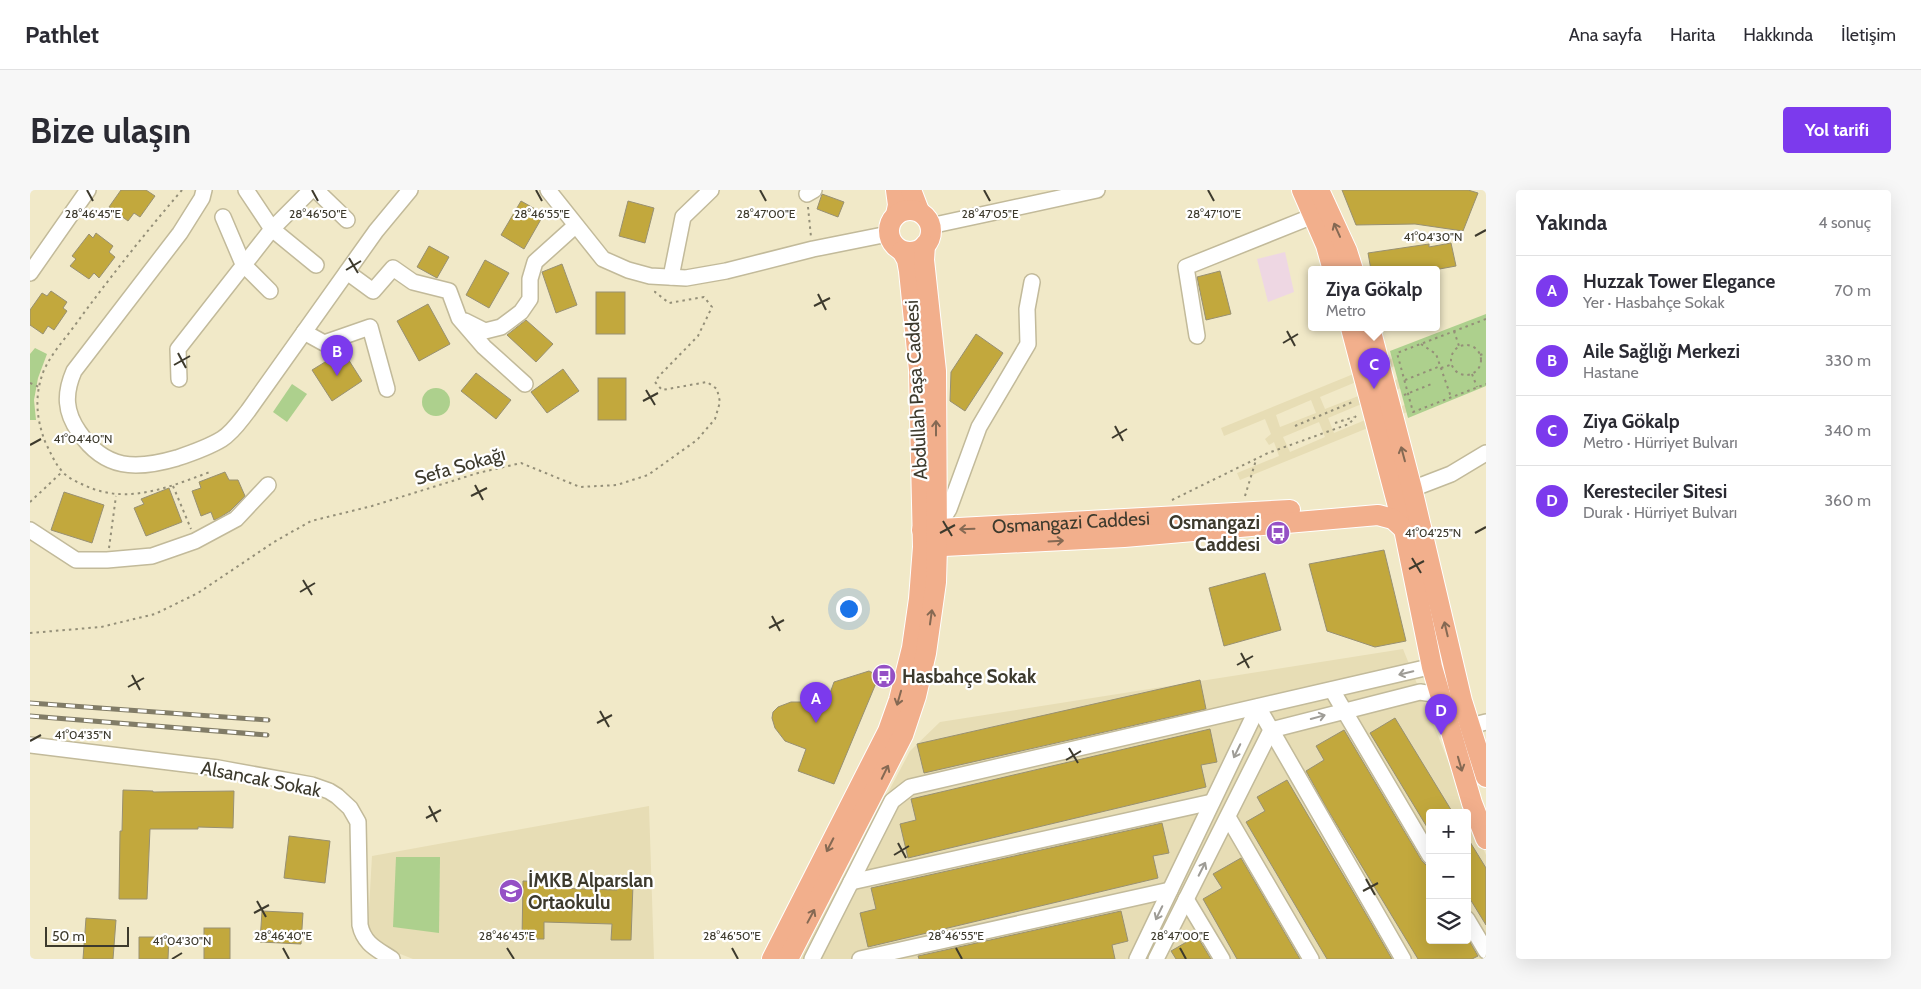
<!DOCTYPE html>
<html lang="tr">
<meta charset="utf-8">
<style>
:root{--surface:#fff;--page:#f7f7f7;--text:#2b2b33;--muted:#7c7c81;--line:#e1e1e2;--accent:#7c3aed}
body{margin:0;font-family:Cabin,sans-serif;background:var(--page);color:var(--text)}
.controls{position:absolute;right:15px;bottom:15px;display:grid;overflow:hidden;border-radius:5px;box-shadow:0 5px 20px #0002}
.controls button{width:45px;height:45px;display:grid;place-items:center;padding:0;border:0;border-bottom:1px solid var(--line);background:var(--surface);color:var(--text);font:25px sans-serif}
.scale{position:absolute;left:15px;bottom:12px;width:84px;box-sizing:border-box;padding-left:5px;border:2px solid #3d3a2d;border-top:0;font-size:14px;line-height:18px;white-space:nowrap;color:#3d3a2d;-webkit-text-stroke:4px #fff;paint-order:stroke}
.you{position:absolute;left:818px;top:418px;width:18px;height:18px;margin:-12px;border:4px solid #fff;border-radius:50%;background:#1a73e8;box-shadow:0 0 0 8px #1a73e833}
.badge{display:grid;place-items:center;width:32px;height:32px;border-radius:50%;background:var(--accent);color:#fff;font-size:16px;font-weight:700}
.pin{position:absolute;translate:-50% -41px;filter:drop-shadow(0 1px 2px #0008)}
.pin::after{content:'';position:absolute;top:26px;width:18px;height:15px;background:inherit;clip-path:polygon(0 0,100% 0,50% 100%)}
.popup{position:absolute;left:1278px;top:76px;width:132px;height:65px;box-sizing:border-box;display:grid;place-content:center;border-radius:5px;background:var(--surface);filter:drop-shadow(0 1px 4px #0005);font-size:16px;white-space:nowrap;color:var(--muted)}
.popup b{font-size:19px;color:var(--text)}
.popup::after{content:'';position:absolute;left:50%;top:100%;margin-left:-10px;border:10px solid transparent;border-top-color:var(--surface)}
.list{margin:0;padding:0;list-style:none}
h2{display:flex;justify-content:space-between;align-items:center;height:65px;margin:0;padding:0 20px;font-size:21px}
h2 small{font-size:16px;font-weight:400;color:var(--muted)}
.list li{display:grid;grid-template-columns:32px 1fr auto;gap:15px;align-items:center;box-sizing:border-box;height:70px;padding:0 20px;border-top:1px solid var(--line)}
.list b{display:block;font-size:19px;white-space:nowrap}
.list p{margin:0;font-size:16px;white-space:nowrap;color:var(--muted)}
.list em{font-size:16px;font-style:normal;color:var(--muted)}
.icon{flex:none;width:28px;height:28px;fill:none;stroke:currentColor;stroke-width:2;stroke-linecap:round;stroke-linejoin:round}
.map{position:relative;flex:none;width:1456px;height:769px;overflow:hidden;border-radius:5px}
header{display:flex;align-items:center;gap:30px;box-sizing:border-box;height:70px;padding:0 25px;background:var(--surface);border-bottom:1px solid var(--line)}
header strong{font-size:24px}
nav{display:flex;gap:28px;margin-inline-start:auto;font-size:18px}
.intro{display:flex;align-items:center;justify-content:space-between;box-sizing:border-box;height:120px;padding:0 30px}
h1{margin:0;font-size:35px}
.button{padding:12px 22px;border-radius:5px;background:var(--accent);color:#fff;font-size:18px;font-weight:700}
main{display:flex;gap:30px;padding:0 30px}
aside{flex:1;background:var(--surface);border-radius:5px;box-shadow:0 5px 20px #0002}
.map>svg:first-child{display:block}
.commercial{fill:#eed7e3}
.built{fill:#e7ddb5;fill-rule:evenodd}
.green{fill:#add08d}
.building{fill:#c2a83d;stroke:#989072}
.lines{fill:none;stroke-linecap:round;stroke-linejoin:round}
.minor-casing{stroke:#c2ba9a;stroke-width:18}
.major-casing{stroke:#fff;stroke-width:22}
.path{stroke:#948f78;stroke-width:2;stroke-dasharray:2.5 4;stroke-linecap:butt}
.minor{stroke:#fff;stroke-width:15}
.major{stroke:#f2af8c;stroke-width:20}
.rail-casing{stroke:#817c67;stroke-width:5}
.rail{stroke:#fff;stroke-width:3;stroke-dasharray:9;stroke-linecap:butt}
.oneway{stroke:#856953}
.oneway2{stroke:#9e9c96}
.ticks{fill:none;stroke:#3d3a2d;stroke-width:2}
.labels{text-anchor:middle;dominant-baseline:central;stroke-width:4.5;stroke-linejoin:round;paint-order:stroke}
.street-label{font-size:19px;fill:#3d3a2d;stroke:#fff}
.poi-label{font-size:19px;font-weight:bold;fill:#3d3a2d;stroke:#fff;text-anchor:start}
.ticks-label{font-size:12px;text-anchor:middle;fill:#3d3a2d;stroke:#fff;stroke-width:4.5;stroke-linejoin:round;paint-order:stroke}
</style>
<header>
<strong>Pathlet</strong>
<nav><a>Ana sayfa</a><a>Harita</a><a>Hakkında</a><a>İletişim</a></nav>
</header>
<div class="intro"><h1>Bize ulaşın</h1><a class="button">Yol tarifi</a></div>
<main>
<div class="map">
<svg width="1456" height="769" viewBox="0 0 1456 769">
<rect width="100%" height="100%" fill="#f1e9c8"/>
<polygon class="commercial" points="1255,62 1264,102 1238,112 1227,69"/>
<g class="built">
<path d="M1456,130V190L1210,290L1207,283L1249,266L1244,252L1239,255L1235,249L1241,244L1235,229L1194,246L1191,238ZM1370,174L1375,186L1340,201L1335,188ZM1326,192L1331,205L1295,219L1290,207ZM1378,195L1384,211L1348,226L1342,210ZM1281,210L1286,223L1250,237L1246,225ZM1334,213L1340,228L1304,243L1298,228ZM1289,232L1295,247L1260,262L1253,247Z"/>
<path d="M1373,459L1456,665V769H770L880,561L910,532ZM1400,623H1437V750H1400Z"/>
<polygon points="619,616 624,769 383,769 350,756 341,745 338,736 342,666"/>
</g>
<g class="green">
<polygon points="1456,124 1456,196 1378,228 1360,161"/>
<polygon points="5,158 17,164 8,188 4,210 6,230 0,230 0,164"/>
<polygon points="262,194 277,204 257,232 243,222"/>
<circle cx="406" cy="212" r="14"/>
<polygon points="366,667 410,667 409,743 363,737"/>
</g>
<g class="building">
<polygon points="91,0 116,0 125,6 110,27 104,23 98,31 79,17"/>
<polygon points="1312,0 1438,0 1448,3 1433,41 1385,34 1326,35"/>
<polygon points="792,4 814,12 808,27 787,19"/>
<polygon points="491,11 514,24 494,59 471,45"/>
<polygon points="598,11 624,18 615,53 589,46"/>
<polygon points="66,43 83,56 79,62 85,67 69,88 64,83 59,89 40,76 46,69 42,66 59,44 63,48"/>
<polygon points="1421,53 1426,76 1404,80 1341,80 1338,63 1399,54 1399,57"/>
<polygon points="399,56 419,67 407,88 387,77"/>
<polygon points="455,70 479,83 459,118 436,105"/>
<polygon points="532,74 547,115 526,123 512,82"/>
<polygon points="1190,81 1201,124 1176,130 1167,87"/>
<polygon points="21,101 37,112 33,118 37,121 24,140 18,136 13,144 0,135 0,120 12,103 17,106"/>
<rect x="566" y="102" width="29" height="42"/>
<polygon points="398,114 420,154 389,171 367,131"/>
<polygon points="496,130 523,154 506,172 477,145"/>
<polygon points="946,144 973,163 935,221 920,211 921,182"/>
<polygon points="313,161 332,191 302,211 282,180"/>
<polygon points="533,179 549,201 517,223 501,202"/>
<polygon points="446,183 481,210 466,229 431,201"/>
<rect x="568" y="188" width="28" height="42"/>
<polygon points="195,282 199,290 208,290 215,306 200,321 189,328 184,330 181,322 171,326 162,301 171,298 169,292"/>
<polygon points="139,298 152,332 116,346 104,318 114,314 111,309"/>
<polygon points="34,302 74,315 62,353 21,340"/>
<polygon points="1354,360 1376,451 1345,457 1297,441 1279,374"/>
<polygon points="1235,383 1251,440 1194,456 1179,398"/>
<polygon points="839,481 849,486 804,594 768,581 776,559 755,551 745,538 742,528 743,522 748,517 761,512 772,512 794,520 804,492"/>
<polygon points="1170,490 1176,519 894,583 887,554"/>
<polygon points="1365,528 1423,623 1400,623 1400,642 1340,543"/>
<polygon points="1180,539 1187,572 1171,575 1176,597 878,668 870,634 886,630 881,609"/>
<polygon points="1314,540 1392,671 1400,679 1400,750 1439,750 1448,766 1442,769 1388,769 1296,617 1276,581 1294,570 1286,556"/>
<polygon points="1257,590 1322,700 1362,769 1297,769 1216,632 1235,621 1227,607"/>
<polygon points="93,600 123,601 123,602 204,601 203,638 168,637 168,639 120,639 117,709 89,709 90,641 92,641"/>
<polygon points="1132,633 1139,663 1123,666 1128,688 838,757 830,723 846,719 841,698"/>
<polygon points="259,646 300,651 295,693 254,688"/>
<polygon points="1437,647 1456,678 1456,735 1437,704"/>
<polygon points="1211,668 1270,769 1207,769 1173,709 1192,698 1183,684"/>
<polygon points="493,691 520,692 520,698 587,700 587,693 603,694 601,750 581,750 582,734 514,732 514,749 492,749"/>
<polygon points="232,721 273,723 271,754 230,752"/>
<polygon points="1091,721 1098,751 1082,755 1085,769 889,769 888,766"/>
<polygon points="56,728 86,730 83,769 53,769"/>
<rect x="174" y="738" width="26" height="31"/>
<polygon points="1167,746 1181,769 1146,769 1141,761"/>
<polygon points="109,747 139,747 138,769 109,769"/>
</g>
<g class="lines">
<g class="minor-casing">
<g id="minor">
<path d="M174,0L172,8L150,43L44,181C34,204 35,222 49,242C75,280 106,280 147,268C162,263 179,257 192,249C203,242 210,231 218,221L346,41L380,0"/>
<polyline points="216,0 242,39 286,75"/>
<polyline points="286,0 317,30"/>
<polyline points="518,0 573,69 598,80 620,86 656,88 696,81 783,59 858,44"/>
<polyline points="777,4 784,0"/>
<polyline points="193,27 213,74 240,101"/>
<polyline points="900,36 1067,0"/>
<polyline points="317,82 343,101 363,78 383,92 419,101 429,128 454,157 495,194"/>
<polyline points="0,83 58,0"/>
<polyline points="641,87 653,27 681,0"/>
<polyline points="435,131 455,141 471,137 491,122 500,109 500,89 505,72 545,36"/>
<polyline points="274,142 294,153 340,137 357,199"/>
<polyline points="1167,146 1156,77 1283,26"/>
<polyline points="149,189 148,159 242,39 281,0"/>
<polyline points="1382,299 1421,284 1456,263"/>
<polyline points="0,340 46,370 77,370 122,366 165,351 206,329 238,295"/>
<polyline points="906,340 919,319 949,237 998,154 997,119 1002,92"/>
<polyline points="1302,500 1400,666"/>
<polyline points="1228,517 1373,769"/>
<polyline points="1440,536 1456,532"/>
<path d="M0,555L188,578L282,595L299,601L307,606L320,618L328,632L330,735C334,754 347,759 362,769"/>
<polyline points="1198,627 1281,769"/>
<polyline points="821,692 1182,612"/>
<polyline points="1156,709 1192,769"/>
<polyline points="1437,729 1456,761"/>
<polyline points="782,769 862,611 880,597 1412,474"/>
<polyline points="830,769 1140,700"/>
<polyline points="1107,769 1228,517"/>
<polyline points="1126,769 1241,540 1390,502 1403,504 1412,513"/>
</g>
</g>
<g class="major-casing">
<g id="major">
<polyline points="866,0 868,15 866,25"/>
<polyline points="881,0 889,21"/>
<polyline points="1272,0 1296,55 1303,80"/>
<polyline points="1289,0 1317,61 1323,80"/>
<circle cx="880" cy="41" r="21"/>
<polyline points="1321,138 1374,339 1402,477 1442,613 1456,649"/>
<polyline points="1340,138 1382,299 1432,511 1456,587"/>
<path id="s1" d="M892,340L1260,320"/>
<polyline points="894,357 1094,347 1348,325 1363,329 1374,339"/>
<polyline points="742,769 858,541 869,510 882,458 889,409 893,357 889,180 879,81 877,70 872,61"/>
<polyline points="758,769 873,545 886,506 896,463 906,392 907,356 906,181 894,70 895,55"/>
</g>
</g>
<g class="path">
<path d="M152,0C116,42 81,86 48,131C36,148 23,161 14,180C4,205 6,229 16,254C21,263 24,272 31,280C37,288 47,292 56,296C98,315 139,297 180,282"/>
<polyline points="778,17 781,47"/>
<polyline points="1456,129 1367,163 1383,222 1456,194"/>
<polyline points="1424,141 1429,156"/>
<polyline points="1391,154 1406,164 1421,207"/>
<circle cx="1436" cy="170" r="15"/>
<polyline points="1450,165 1456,163"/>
<polyline points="1411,178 1420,175"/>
<polyline points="1442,184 1447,197"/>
<polyline points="1375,190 1408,177"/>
<polyline points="0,193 9,197"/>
<polyline points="1374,205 1404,193"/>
<polyline points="1305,233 1324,227"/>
<polyline points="1265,236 1325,211"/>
<polyline points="143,296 161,339"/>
<polyline points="1215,306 1226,270"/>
<polyline points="1142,310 1238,263 1319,234 1326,226"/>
<polyline points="0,312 32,282"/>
<polyline points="79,358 86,306"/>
<polyline points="0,443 71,437 125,424 168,403 244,352 281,331 342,316 448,283 491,273 550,297 587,295 618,285 667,250 685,229 690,212 687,199 677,192 632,200 625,192 629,186 668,146 682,117 674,107 639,113 625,102 626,99"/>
</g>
<use href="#minor" class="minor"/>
<use href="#major" class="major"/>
<g class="rail-casing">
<g id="rail">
<polyline points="0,513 238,530"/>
<polyline points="0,526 237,545"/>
</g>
</g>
<use href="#rail" class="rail"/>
</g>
<defs><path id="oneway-shaft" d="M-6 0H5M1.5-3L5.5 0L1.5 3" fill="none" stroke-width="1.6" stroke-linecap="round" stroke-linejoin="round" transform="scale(1.25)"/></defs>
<g class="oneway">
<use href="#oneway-shaft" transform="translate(1307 40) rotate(-114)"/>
<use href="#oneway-shaft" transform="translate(906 238) rotate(-90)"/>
<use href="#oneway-shaft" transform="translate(1373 264) rotate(-105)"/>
<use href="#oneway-shaft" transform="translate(937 339) rotate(178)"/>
<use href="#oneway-shaft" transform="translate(1026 351) rotate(-3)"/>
<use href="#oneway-shaft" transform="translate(901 427) rotate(-82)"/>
<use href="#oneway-shaft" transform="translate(1416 439) rotate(-103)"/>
<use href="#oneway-shaft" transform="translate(869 508) rotate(106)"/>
<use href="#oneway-shaft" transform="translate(1430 574) rotate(74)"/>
<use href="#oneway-shaft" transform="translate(855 582) rotate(-64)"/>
<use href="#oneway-shaft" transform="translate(800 655) rotate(117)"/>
<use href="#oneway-shaft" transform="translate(781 726) rotate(-62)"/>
</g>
<g class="oneway2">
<use href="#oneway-shaft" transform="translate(1376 483) rotate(167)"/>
<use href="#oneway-shaft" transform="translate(1288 527) rotate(-15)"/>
<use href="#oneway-shaft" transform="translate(1207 561) rotate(116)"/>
<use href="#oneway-shaft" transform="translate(1172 679) rotate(-63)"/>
<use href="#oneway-shaft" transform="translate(1129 723) rotate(116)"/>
</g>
<path class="ticks" d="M57,0L63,11M282,0L288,11M506,0L512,11M730,0L736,11M954,0L960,11M1178,0L1184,11M1445,46L1456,40M319,68L328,83M316,80L331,71M788,104L796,120M784,116L800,108M1257,141L1265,156M1253,153L1268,144M148,163L156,178M144,175L160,166M616,200L625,215M613,211L628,203M1085,236L1093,251M1082,248L1097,239M0,255L11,249M445,295L453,310M441,306L457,298M913,331L922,346M910,343L925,335M1445,343L1456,337M1382,368L1391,383M1379,379L1394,371M273,390L282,405M270,402L285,393M742,426L750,441M739,438L754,430M1211,463L1219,478M1207,475L1223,466M102,485L110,500M98,497L114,488M570,521L579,537M567,533L582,525M0,551L11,545M1039,558L1048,573M1036,570L1051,561M399,616L407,632M396,628L411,620M868,653L876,668M864,665L879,656M1336,689L1345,705M1333,701L1348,693M227,711L236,727M224,723L239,715M253,758L259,769M477,758L484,769M702,758L708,769M926,758L932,769M1150,758L1156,769M142,769L152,763"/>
<defs>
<g id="bus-disc" transform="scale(1.25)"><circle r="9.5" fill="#9550c5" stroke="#fff"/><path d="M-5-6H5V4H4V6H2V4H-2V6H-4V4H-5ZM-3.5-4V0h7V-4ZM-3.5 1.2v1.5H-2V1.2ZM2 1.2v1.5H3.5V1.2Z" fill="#fff"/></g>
<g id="school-disc" transform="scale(1.25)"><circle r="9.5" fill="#9550c5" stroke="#fff"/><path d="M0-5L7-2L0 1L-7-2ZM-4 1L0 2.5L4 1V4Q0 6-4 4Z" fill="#fff"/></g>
</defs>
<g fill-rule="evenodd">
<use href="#bus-disc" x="1248" y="343"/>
<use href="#bus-disc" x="854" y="486"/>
<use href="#school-disc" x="481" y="701"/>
</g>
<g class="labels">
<g class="street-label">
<text transform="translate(886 200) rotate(-93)">Abdullah Paşa Caddesi</text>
<text transform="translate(430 276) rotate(-16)">Sefa Sokağı</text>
<text stroke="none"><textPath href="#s1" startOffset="149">Osmangazi Caddesi</textPath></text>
<text transform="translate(231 589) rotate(11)">Alsancak Sokak</text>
</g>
<g class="poi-label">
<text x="1230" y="332" text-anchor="end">Osmangazi̇<tspan x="1230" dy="22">Caddesi̇</tspan></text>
<text x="872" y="486">Hasbahçe Sokak</text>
<text x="498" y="690">İMKB Alparslan<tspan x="498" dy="22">Ortaokulu</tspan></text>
</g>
</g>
<g class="ticks-label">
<text x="63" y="28">28°46'45"E</text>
<text x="288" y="28">28°46'50"E</text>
<text x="512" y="28">28°46'55"E</text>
<text x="736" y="28">28°47'00"E</text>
<text x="960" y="28">28°47'05"E</text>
<text x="1184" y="28">28°47'10"E</text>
<text x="1403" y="51">41°04'30"N</text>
<text x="53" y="253">41°04'40"N</text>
<text x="1403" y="347">41°04'25"N</text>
<text x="53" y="549">41°04'35"N</text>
<text x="253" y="750">28°46'40"E</text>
<text x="477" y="750">28°46'45"E</text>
<text x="702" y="750">28°46'50"E</text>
<text x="926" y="750">28°46'55"E</text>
<text x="1150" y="750">28°47'00"E</text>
<text x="152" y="755">41°04'30"N</text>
</g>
</svg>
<div class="controls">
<button>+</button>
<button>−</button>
<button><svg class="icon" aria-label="layers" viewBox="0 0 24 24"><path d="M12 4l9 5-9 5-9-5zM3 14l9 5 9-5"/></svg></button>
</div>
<div class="scale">50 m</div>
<div class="you"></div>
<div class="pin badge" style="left:786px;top:533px">A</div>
<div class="pin badge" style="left:307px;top:186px">B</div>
<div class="pin badge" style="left:1344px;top:199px">C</div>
<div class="popup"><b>Ziya Gökalp</b>Metro</div>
<div class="pin badge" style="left:1411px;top:545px">D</div>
</div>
<aside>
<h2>Yakında<small>4 sonuç</small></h2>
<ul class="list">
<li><span class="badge">A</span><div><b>Huzzak Tower Elegance</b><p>Yer · Hasbahçe Sokak</p></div><em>70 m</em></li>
<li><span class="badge">B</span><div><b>Aile Sağlığı Merkezi</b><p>Hastane</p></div><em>330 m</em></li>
<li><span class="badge">C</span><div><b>Ziya Gökalp</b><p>Metro · Hürriyet Bulvarı</p></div><em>340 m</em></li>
<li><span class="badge">D</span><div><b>Keresteciler Sitesi</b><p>Durak · Hürriyet Bulvarı</p></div><em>360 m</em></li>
</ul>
</aside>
</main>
